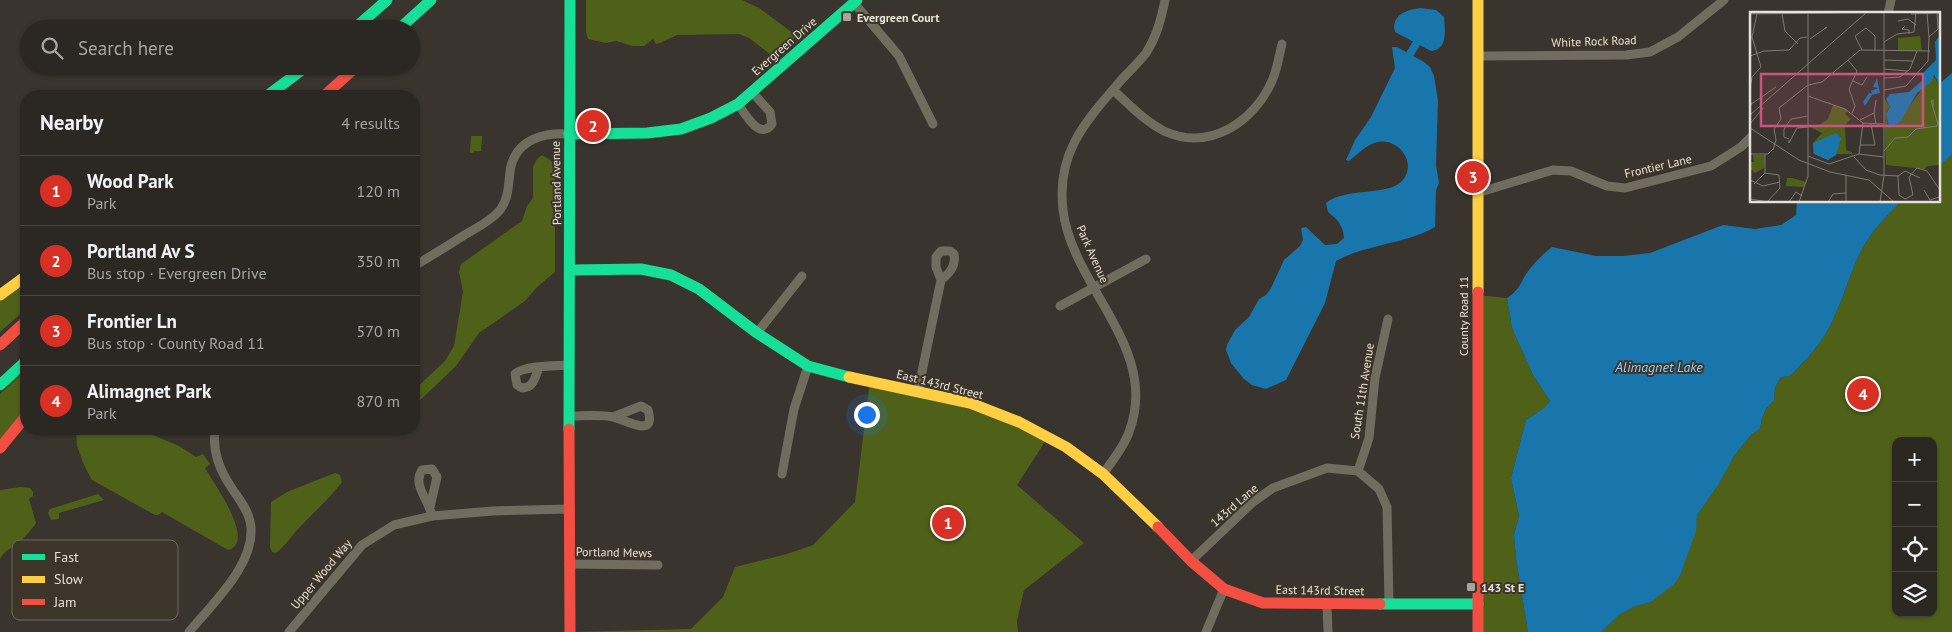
<!DOCTYPE html>
<meta charset="utf-8">
<style>
:root{--surface:#2b2722;--page:#37332f;--text:#f1f3f6;--muted:#a6a5a5;--line:#474440;--accent:#d93025}
body{margin:0;font-family:"PT Sans",sans-serif;background:var(--page);color:var(--text)}
.controls{position:absolute;right:15px;bottom:15px;display:grid;overflow:hidden;border-radius:10px;box-shadow:0 1px 4px #0004}
.controls button{width:45px;height:45px;display:grid;place-items:center;padding:0;border:0;border-bottom:1px solid var(--line);background:var(--surface);color:var(--text);font:25px sans-serif}
.you{position:absolute;left:866px;top:414px;width:18px;height:18px;margin:-12px;border:4px solid #fff;border-radius:50%;background:#1a73e8;box-shadow:0 0 0 8px #1a73e833}
.badge{display:grid;place-items:center;width:32px;height:32px;border-radius:50%;background:var(--accent);color:#fff;font-size:16px;font-weight:700}
.pin{position:absolute;translate:-50% -50%;border:2px solid #fff;box-shadow:0 1px 5px #0006}
.list{margin:0;padding:0;list-style:none}
h2{display:flex;justify-content:space-between;align-items:center;height:65px;margin:0;padding:0 20px;font-size:21px}
h2 small{font-size:16px;font-weight:400;color:var(--muted)}
.list li{display:grid;grid-template-columns:32px 1fr auto;gap:15px;align-items:center;box-sizing:border-box;height:70px;padding:0 20px;border-top:1px solid var(--line)}
.list b{display:block;font-size:19px;white-space:nowrap}
.list p{margin:0;font-size:16px;white-space:nowrap;color:var(--muted)}
.list em{font-size:16px;font-style:normal;color:var(--muted)}
.icon{flex:none;width:28px;height:28px;fill:none;stroke:currentColor;stroke-width:2;stroke-linecap:round;stroke-linejoin:round}
.map{position:relative;flex:none;width:1952px;height:632px;overflow:hidden}
.search{position:absolute;background:var(--surface);box-shadow:0 1px 4px #0004;left:20px;top:20px;width:400px;height:55px;display:flex;align-items:center;gap:12px;box-sizing:border-box;padding:0 18px;border-radius:28px;color:var(--muted);font-size:19px}
.panel{position:absolute;background:var(--surface);box-shadow:0 1px 4px #0004;left:20px;top:90px;width:400px;height:345px;border-radius:20px}
.map>svg:first-child{display:block}
.green{fill:#4f6119;fill-rule:evenodd}
.water{fill:#1976ac}
.lines{fill:none;stroke-linecap:round;stroke-linejoin:round}
.canal{stroke:#1976ac;stroke-width:8}
.street{stroke:#706c60;stroke-width:9}
.fast{stroke:#16e098;stroke-width:11}
.slow{stroke:#ffcf43;stroke-width:11}
.jam{stroke:#f24e42;stroke-width:11}
.poi-dot{fill:#a9a49e;stroke:#3d3529;stroke-width:2}
.labels{text-anchor:middle;dominant-baseline:central;stroke-width:4;stroke-linejoin:round;paint-order:stroke}
.poi-label{font-size:12px;font-weight:bold;fill:#e6e1da;stroke:#3d3529;text-anchor:start}
.street-label{font-size:12px;fill:#e6e1da;stroke:#3d3529}
.water-label{font-size:14px;font-style:italic;fill:#8ecefc;stroke:#3d3529}
.inset-road{fill:none;stroke:#7e7973;stroke-width:1}
.view{fill:#cd5481;fill-opacity:0.15;stroke:#cd5481;stroke-width:2.5}
.inset-edge{fill:none;stroke:#e6e1da;stroke-width:2.5}
.key{fill:#3d3529;stroke:#70695e;stroke-width:1}
.key-label{font-size:14px;fill:#e6e1da}
</style>
<div class="map">
<svg width="1952" height="632" viewBox="0 0 1952 632">
<rect width="100%" height="100%" fill="#39342e"/>
<g class="green">
<polygon points="586,0 742,0 759,8 797,36 774,57 749,38 739,34 677,35 660,43 656,44 653,39 644,46 633,46 616,41 606,43 588,39 586,32"/>
<polygon points="471,136 482,136 481,151 474,151 474,153 470,153"/>
<path d="M1952,154V632H1601L1619,615L1635,606L1649,603L1680,576L1695,531L1697,515L1734,456L1751,435L1760,429L1762,418L1766,409L1774,400L1775,388L1781,377L1790,376C1803,363 1816,350 1825,335C1841,308 1848,277 1862,249C1872,231 1887,215 1902,201H1938V168ZM1896,441H1933V613H1896Z"/>
<polygon points="542,155 550,160 555,166 555,272 537,287 525,301 479,333 456,366 414,406 414,390 445,361 454,346 463,292 459,272 461,264 522,221 527,206 533,198 533,167 537,159"/>
<polygon points="26,279 26,309 0,332 0,298"/>
<polygon points="1477,295 1507,298 1512,328 1533,375 1550,401 1544,408 1526,420 1511,478 1519,516 1514,535 1516,559 1528,632 1478,632"/>
<polygon points="26,370 26,409 0,441 0,394"/>
<polygon points="870,381 918,391 1048,437 1017,485 1084,543 1024,590 1017,621 1018,632 570,632 691,629 723,597 735,567 787,554 813,545 855,502"/>
<path d="M79,429H139L179,446L196,457L203,454L210,464L205,468C213,482 257,542 228,550L162,512L158,515H155L92,480L84,465L77,446L76,432Z"/>
<path d="M335,473L340,475L342,482C329,499 312,514 297,530C290,538 284,547 276,553L272,552L270,547L271,502L287,492Z"/>
<path d="M20,487L30,488L33,492V496L29,499L36,523C31,530 26,536 19,542C11,548 5,550 0,559V490Z"/>
<polygon points="98,494 104,500 59,513 59,519 51,520 48,513 50,509"/>
</g>
<g class="water">
<path d="M1420,8L1436,10L1444,17C1445,30 1448,50 1431,51L1395,32C1391,15 1406,10 1420,8Z"/>
<path d="M1392,47H1397L1424,62L1430,67L1434,76L1438,100L1436,165L1439,183L1436,190L1435,227C1406,244 1367,244 1336,261L1325,303L1286,380L1266,389L1252,385L1244,379L1231,363L1226,350L1227,345L1235,330L1249,317L1259,299L1266,295L1271,288L1284,260L1300,246L1303,240L1301,228L1306,227L1325,245L1337,244L1344,238C1343,225 1338,220 1328,212L1326,203C1346,187 1389,196 1402,181C1418,164 1399,137 1377,142C1366,145 1358,154 1349,161L1346,160L1355,140L1371,117L1395,68Z"/>
<polygon points="1952,73 1952,154 1938,168 1938,85"/>
<path d="M1797,201H1902C1887,215 1872,231 1862,249C1848,277 1841,308 1825,335C1815,351 1803,363 1790,376L1781,377L1775,388L1774,400L1766,409L1762,418L1760,429L1751,435L1734,456L1718,485L1697,515L1696,531L1680,576L1673,585L1649,603L1635,606L1619,615L1601,632H1528L1516,559L1514,535L1519,516L1511,478L1526,420L1544,408L1550,401L1533,375L1512,328L1507,298C1522,288 1519,283 1529,270C1536,261 1543,254 1552,247L1596,256H1623L1650,253L1723,225L1755,229L1781,225L1796,215Z"/>
</g>
<g class="lines">
<polyline class="canal" points="1410,54 1416,44"/>
<g class="street">
<polyline points="854,3 899,56 933,124"/>
<polyline points="1888,14 1891,0"/>
<polyline points="1478,56 1626,55 1650,52 1678,37 1724,0"/>
<path d="M1113,90C1129,104 1144,121 1164,131C1209,152 1254,122 1272,81C1277,70 1279,56 1282,44"/>
<path d="M738,104C745,114 760,141 772,124L770,112L752,92"/>
<polyline points="1477,193 1553,170 1571,171 1607,186 1625,188 1711,166 1741,147 1751,137"/>
<path d="M414,266C431,256 449,245 466,234C477,228 492,220 500,210C510,197 508,181 511,166C518,139 545,132 569,134"/>
<polyline points="1060,306 1146,259"/>
<polyline points="757,333 802,276"/>
<path d="M539,367C535,377 534,388 522,388L517,385L515,374C524,365 556,366 569,365"/>
<path d="M918,391L941,280C950,273 956,266 954,254L950,251H941L936,257V267L941,280"/>
<path d="M569,416C583,416 600,414 613,417C624,419 657,440 648,410L641,406L613,417"/>
<polyline points="1358,471 1369,438 1375,378 1388,319"/>
<polyline points="1358,471 1379,489 1387,507 1389,604"/>
<polyline points="782,474 794,409 808,366"/>
<path d="M1103,474C1112,461 1124,447 1129,432C1161,349 1072,287 1063,210C1056,151 1087,120 1123,78C1131,70 1139,62 1146,53C1157,36 1161,19 1165,0"/>
<path d="M430,507L437,477L432,469L422,470C412,485 429,500 432,516"/>
<polyline points="1191,561 1253,502 1273,488 1327,468 1358,471"/>
<polyline points="569,564 658,565"/>
<polyline points="1327,604 1328,632"/>
<path d="M189,632C212,604 259,561 250,521C247,509 240,500 233,490C220,471 212,452 215,429"/>
<polyline points="289,632 362,545 394,525 432,516 493,511 570,509"/>
<polyline points="1206,632 1224,589"/>
</g>
<g class="fast">
<polyline points="354,29 387,0"/>
<polyline points="399,29 431,0"/>
<polyline points="267,96 307,66"/>
<polyline points="569,134 647,133 681,129 711,118 738,104 857,0"/>
<polyline points="571,270 641,269 671,275 699,289 757,333 808,366 849,377"/>
<polyline points="0,385 26,361"/>
<polyline points="569,429 570,0"/>
<polyline points="1380,604 1478,604"/>
</g>
<g class="slow">
<polyline points="1478,0 1478,292"/>
<polyline points="0,295 26,276"/>
<polyline points="849,377 970,403 1019,422 1066,447 1103,474 1158,527"/>
</g>
<g class="jam">
<polyline points="324,96 357,66"/>
<polyline points="1478,292 1478,632"/>
<polyline points="0,345 26,321"/>
<polyline points="569,429 570,632"/>
<polyline points="0,448 26,416"/>
<polyline points="1158,527 1191,561 1224,589 1263,603 1380,604"/>
</g>
</g>
<g class="poi-dot">
<rect x="842" y="12" width="10" height="10" rx="2.5"/>
<rect x="1466" y="582" width="10" height="10" rx="2.5"/>
</g>
<g class="labels">
<g class="poi-label">
<text x="857" y="17">Evergreen Court</text>
<text x="1481" y="587">143 St E</text>
</g>
<g class="street-label">
<text transform="translate(1594 41) rotate(-2)">White Rock Road</text>
<text transform="translate(784 46) rotate(-41)">Evergreen Drive</text>
<text transform="translate(1658 166) rotate(-13)">Frontier Lane</text>
<text transform="translate(556 183) rotate(-91)">Portland Avenue</text>
<text transform="translate(1093 254) rotate(66)">Park Avenue</text>
<text transform="translate(1463 316) rotate(-90)">County Road 11</text>
<text transform="translate(940 384) rotate(14)">East 143rd Street</text>
<text transform="translate(1362 391) rotate(-81)">South 11th Avenue</text>
<text transform="translate(1234 505) rotate(-41)">143rd Lane</text>
<text transform="translate(614 552) rotate(1)">Portland Mews</text>
<text transform="translate(321 574) rotate(-50)">Upper Wood Way</text>
<text transform="translate(1320 590) rotate(1)">East 143rd Street</text>
</g>
<g class="water-label">
<text x="1659" y="367">Alimagnet Lake</text>
</g>
</g>
<g transform="translate(1750 12)">
<rect width="190" height="190" fill="#39342e"/>
<path d="M170,24L172,39H148V26ZM183,63L190,74V153L177,154L175,157L136,153L134,86L140,95L136,101L138,115H143ZM83,93L98,98L95,102L101,107L95,113L96,138L102,140L103,145L101,142H84L78,148L63,141V131L72,121L58,114H68L78,107ZM3,143H15L14,156L5,161L0,156V150H4ZM37,166H42L57,170L53,175L36,174Z" fill="#4f6119"/>
<path d="M190,23V74L184,63L181,70L167,81L150,110L139,116L136,102L140,95L136,87L140,82L159,80L173,68L174,60L186,48L185,30ZM127,66L130,81L122,83L115,94L113,90L119,81L122,82L121,79L128,76L123,75ZM86,121L91,126L86,143L78,148L64,142L63,131Z" fill="#1976ac"/>
<path class="inset-road" d="M177,1L179,25M0,2L164,0M32,2L35,19L48,32M161,2L190,1M148,9L158,7L166,13M155,14L152,17L159,18V22M60,27L77,15L74,17M134,30L147,22L164,20L166,0M112,38L105,24L116,16L125,24V39M0,44L14,39L39,38L50,26L57,25M98,48L107,59L99,77L105,94L102,101M134,48L163,49M134,57L157,59M134,66L150,65L160,57L167,39M103,69L112,73L117,65M58,73L72,70L110,38L180,39M0,77L2,65L11,55L2,25L7,2M134,78L156,74L178,49L179,25L188,17L187,0M58,84L95,97L113,111L134,112M126,88L124,101L126,112M0,93L26,75M0,103L117,0M110,108L124,101M0,112L13,96M0,116L49,148L80,160L119,168L144,190M39,127L34,125V117L41,107L58,104M39,128V131L47,116L58,115M110,133H125L121,112M23,138L26,128L24,117L31,107L29,96L58,73M134,139L145,126L158,125L166,117L187,114L188,112L181,89L183,88V95M0,142H18L23,137M15,142V161M109,142L113,111M109,142L134,145M58,144L79,152L109,142M104,145L116,158L130,163L148,164M96,163V190M58,164V0M148,164L149,183L155,187L163,183L159,165L167,156L177,159L190,178M148,164L155,159L170,166M0,168L13,174L30,170M4,172L15,161L29,163L30,176L17,190M174,178L180,188L189,185M0,187L19,190M39,190L46,180L52,184M49,190L58,164M78,190L83,182L96,181M130,190L134,163V0"/>
<path class="view" d="M11,62H173V114H11Z"/>
<rect width="190" height="190" class="inset-edge"/>
</g>
<rect x="12" y="540" width="166" height="80" rx="8" class="key"/>
<rect x="22" y="554" width="23" height="6" fill="#16e098"/>
<rect x="22" y="576" width="23" height="7" fill="#ffcf43"/>
<rect x="22" y="599" width="23" height="6" fill="#f24e42"/>
<g class="key-label">
<text x="54" y="562">Fast</text>
<text x="54" y="584">Slow</text>
<text x="54" y="607">Jam</text>
</g>
</svg>
<div class="controls">
<button>+</button>
<button>−</button>
<button><svg class="icon" aria-label="locate" viewBox="0 0 24 24"><circle cx="12" cy="12" r="6"/><path d="M12 2v4M12 18v4M2 12h4M18 12h4"/></svg></button>
<button><svg class="icon" aria-label="layers" viewBox="0 0 24 24"><path d="M12 4l9 5-9 5-9-5zM3 14l9 5 9-5"/></svg></button>
</div>
<div class="you"></div>
<div class="pin badge" style="left:948px;top:523px">1</div>
<div class="pin badge" style="left:593px;top:126px">2</div>
<div class="pin badge" style="left:1473px;top:177px">3</div>
<div class="pin badge" style="left:1863px;top:394px">4</div>
<div class="search"><svg class="icon" aria-label="search" viewBox="0 0 24 24"><circle cx="10" cy="10" r="6"/><path d="M15 15l6 6"/></svg>Search here</div>
<section class="panel">
<h2>Nearby<small>4 results</small></h2>
<ul class="list">
<li><span class="badge">1</span><div><b>Wood Park</b><p>Park</p></div><em>120 m</em></li>
<li><span class="badge">2</span><div><b>Portland Av S</b><p>Bus stop · Evergreen Drive</p></div><em>350 m</em></li>
<li><span class="badge">3</span><div><b>Frontier Ln</b><p>Bus stop · County Road 11</p></div><em>570 m</em></li>
<li><span class="badge">4</span><div><b>Alimagnet Park</b><p>Park</p></div><em>870 m</em></li>
</ul>
</section>
</div>
